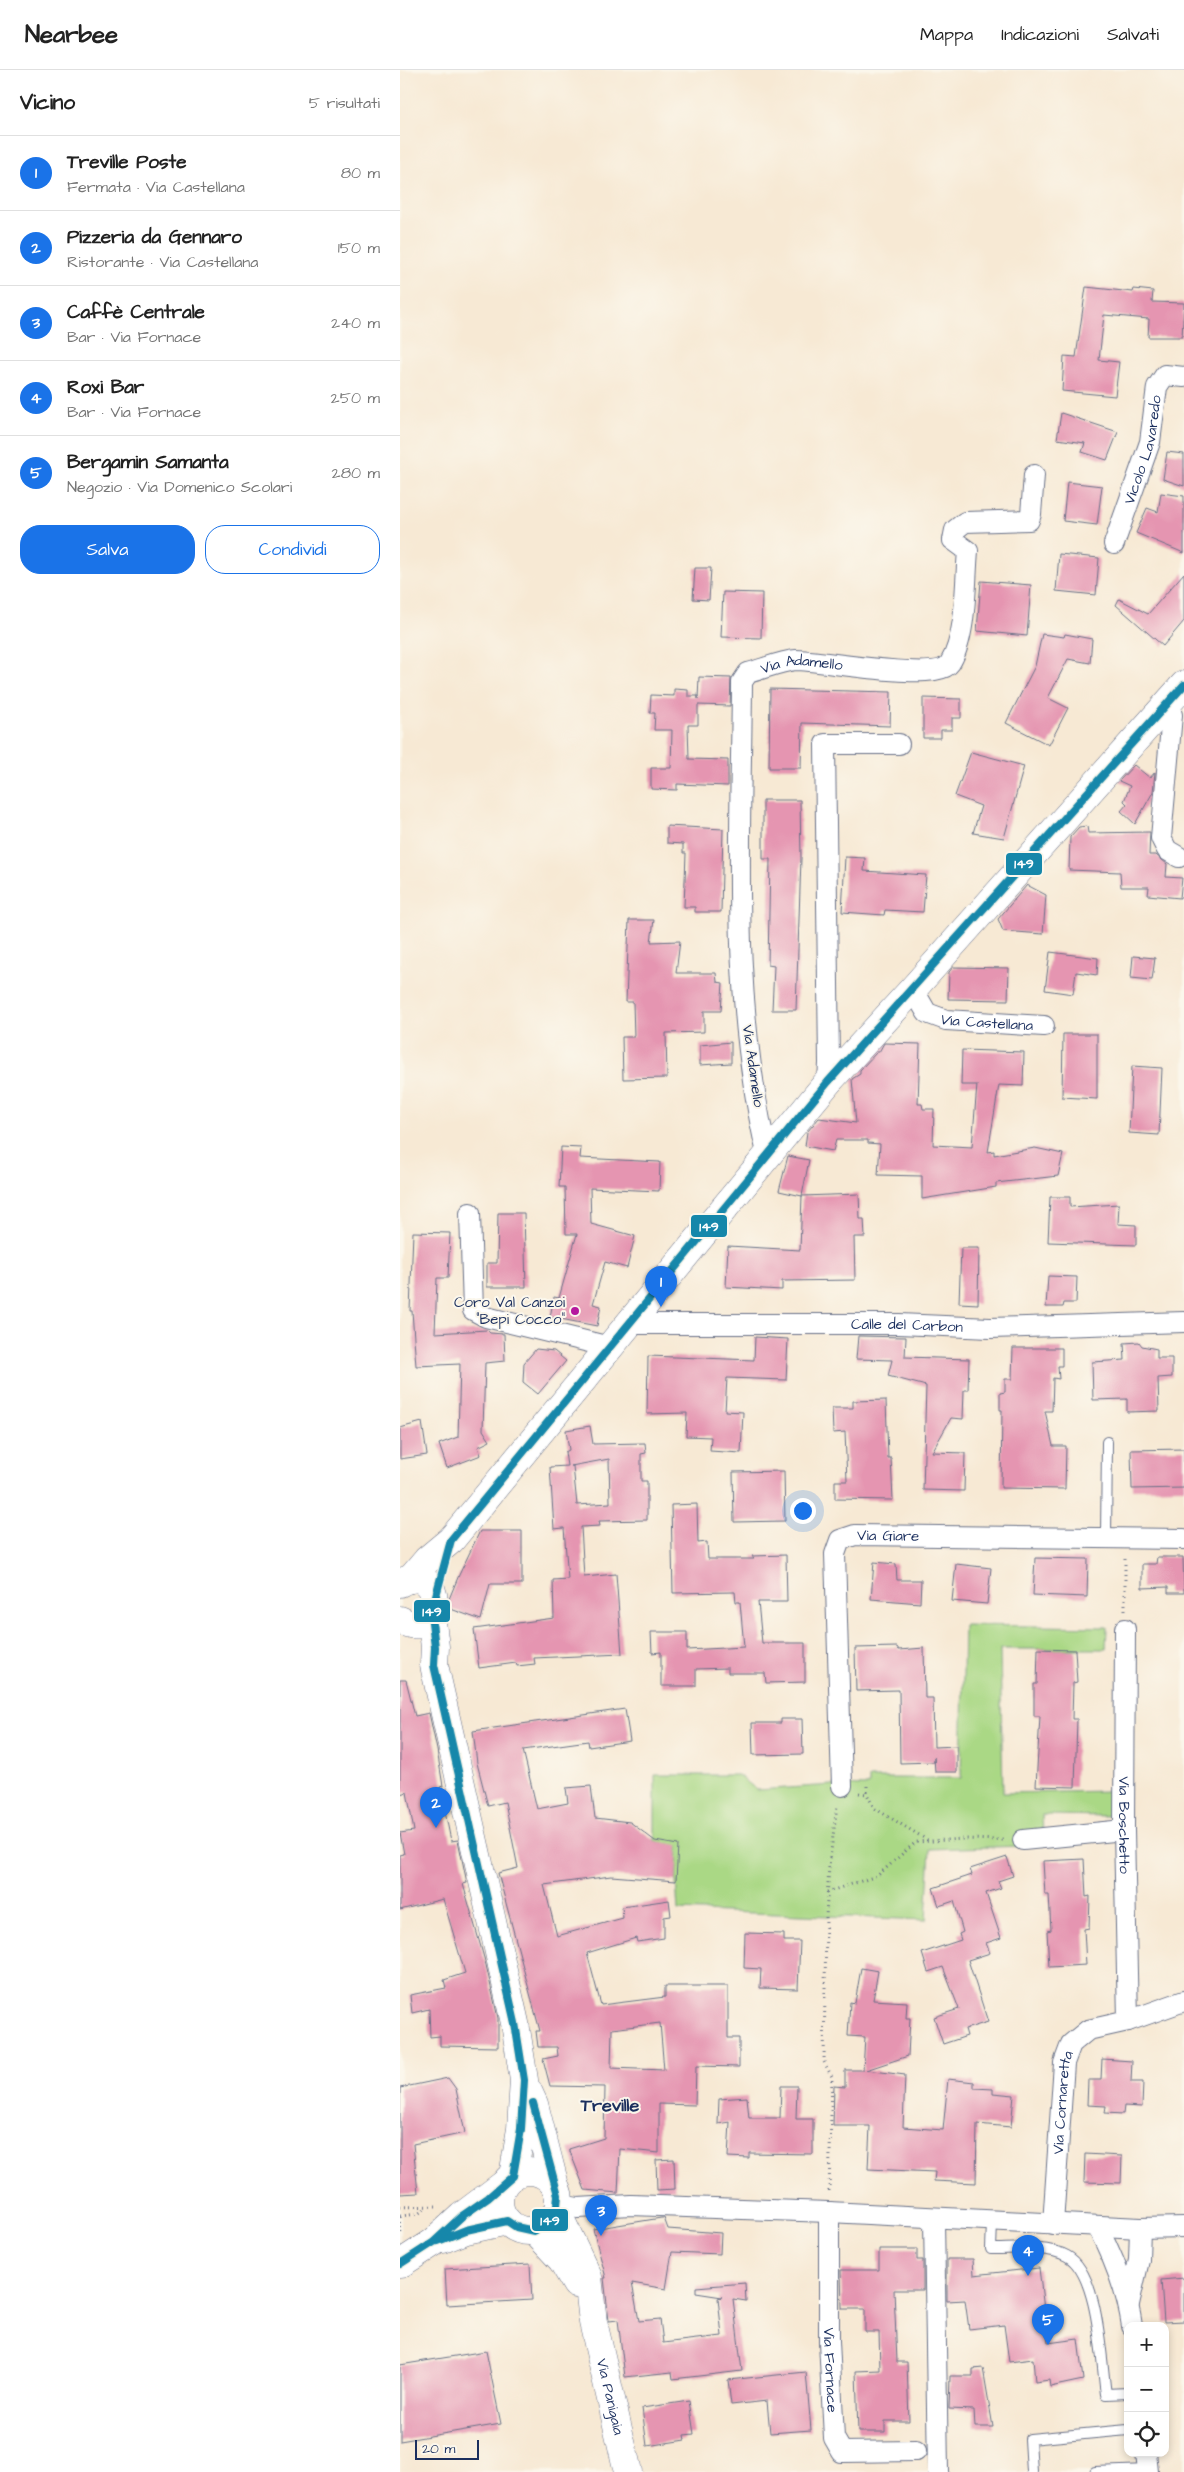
<!DOCTYPE html>
<html lang="it">
<meta charset="utf-8">
<style>
:root{--surface:#fff;--page:#f2f2f2;--text:#222;--muted:#767676;--line:#e0e0e0;--accent:#1a73e8}
body{margin:0;font-family:"Architects Daughter",sans-serif;background:var(--page);color:var(--text)}
.controls{position:absolute;right:15px;bottom:15px;display:grid;overflow:hidden;border-radius:10px;box-shadow:0 2px 8px #0003}
.controls button{width:45px;height:45px;display:grid;place-items:center;padding:0;border:0;border-bottom:1px solid var(--line);background:var(--surface);color:var(--text);font:25px sans-serif}
.scale{position:absolute;left:15px;bottom:12px;width:64px;box-sizing:border-box;padding-left:5px;border:2px solid #1b2f5e;border-top:0;font-size:14px;line-height:18px;white-space:nowrap;color:#1b2f5e;-webkit-text-stroke:4px #fbf7ec;paint-order:stroke}
.you{position:absolute;left:402px;top:1440px;width:18px;height:18px;margin:-12px;border:4px solid #fff;border-radius:50%;background:#1a73e8;box-shadow:0 0 0 8px #1a73e833}
.badge{display:grid;place-items:center;width:32px;height:32px;border-radius:50%;background:var(--accent);color:#fff;font-size:16px;font-weight:700}
.pin{position:absolute;translate:-50% -41px;filter:drop-shadow(0 1px 2px #0008)}
.pin::after{content:'';position:absolute;top:26px;width:18px;height:15px;background:inherit;clip-path:polygon(0 0,100% 0,50% 100%)}
.list{margin:0;padding:0;list-style:none}
h2{display:flex;justify-content:space-between;align-items:center;height:65px;margin:0;padding:0 20px;font-size:21px}
h2 small{font-size:16px;font-weight:400;color:var(--muted)}
.list li{display:grid;grid-template-columns:32px 1fr auto;gap:15px;align-items:center;box-sizing:border-box;height:75px;padding:0 20px;border-top:1px solid var(--line)}
.list b{display:block;font-size:19px;white-space:nowrap}
.list p{margin:0;font-size:16px;white-space:nowrap;color:var(--muted)}
.list em{font-size:16px;font-style:normal;color:var(--muted)}
.actions{display:flex;gap:10px;padding:15px 20px}
.actions a{flex:1;padding:11px 0;border:1px solid var(--accent);border-radius:20px;text-align:center;font-size:18px;color:var(--accent)}
.actions .main{background:var(--accent);color:#fff}
.icon{flex:none;width:28px;height:28px;fill:none;stroke:currentColor;stroke-width:2;stroke-linecap:round;stroke-linejoin:round}
.map{position:relative;flex:none;width:784px;height:2402px;overflow:hidden}
header{display:flex;align-items:center;gap:30px;box-sizing:border-box;height:70px;padding:0 25px;background:var(--surface);border-bottom:1px solid var(--line)}
header strong{font-size:24px}
nav{display:flex;gap:28px;margin-inline-start:auto;font-size:18px}
main{display:flex}
aside{flex:1;background:var(--surface)}
.map>svg:first-child{display:block}
.green{fill:#aad885;stroke:#628472}
.building{fill:#e595b1;fill-rule:evenodd}
.lines{fill:none;stroke-linecap:round;stroke-linejoin:round}
.lane-casing{stroke:#687087;stroke-width:12}
.street-casing{stroke:#687087;stroke-width:22}
.secondary-casing{stroke:#687087;stroke-width:29}
.path{stroke:#687087;stroke-width:3;stroke-dasharray:1 4;stroke-linecap:butt}
.lane{stroke:#fff;stroke-width:10}
.street{stroke:#fff;stroke-width:20}
.secondary{stroke:#fff;stroke-width:28}
.bus-1-casing{stroke:#fbf7ec;stroke-width:11}
.bus-1{stroke:#1587aa;stroke-width:8}
.poi-dot{fill:#b5179e;stroke:#fbf7ec;stroke-width:2}
.labels{text-anchor:middle;dominant-baseline:central;stroke-width:4;stroke-linejoin:round;paint-order:stroke}
.street-label{font-size:15px;fill:#1b2f5e;stroke:#fbf7ec}
.poi-label{font-size:15px;fill:#1b2f5e;stroke:#fbf7ec;text-anchor:end}
.quarter-label{font-size:18px;font-weight:bold;fill:#1b2f5e;stroke:#fbf7ec}
.line-badge{stroke:#fbf7ec;stroke-width:2}
.badge-label{font-size:14px;text-anchor:middle;font-weight:bold;fill:#fff}
</style>
<header>
<strong>Nearbee</strong>
<nav><a>Mappa</a><a>Indicazioni</a><a>Salvati</a></nav>
</header>
<main>
<aside>
<h2>Vicino<small>5 risultati</small></h2>
<ul class="list">
<li><span class="badge">1</span><div><b>Treville Poste</b><p>Fermata · Via Castellana</p></div><em>80 m</em></li>
<li><span class="badge">2</span><div><b>Pizzeria da Gennaro</b><p>Ristorante · Via Castellana</p></div><em>150 m</em></li>
<li><span class="badge">3</span><div><b>Caffè Centrale</b><p>Bar · Via Fornace</p></div><em>240 m</em></li>
<li><span class="badge">4</span><div><b>Roxi Bar</b><p>Bar · Via Fornace</p></div><em>250 m</em></li>
<li><span class="badge">5</span><div><b>Bergamin Samanta</b><p>Negozio · Via Domenico Scolari</p></div><em>280 m</em></li>
</ul>
<div class="actions"><a class="main">Salva</a><a>Condividi</a></div>
</aside>
<div class="map">
<svg width="784" height="2402" viewBox="0 0 784 2402">
<rect width="100%" height="100%" fill="#fbf7ec"/>
<filter id="ink" filterUnits="userSpaceOnUse"><feTurbulence type="fractalNoise" baseFrequency=".02" numOctaves="2"/><feDisplacementMap in="SourceGraphic" scale="10" xChannelSelector="R" yChannelSelector="G"/><feConvolveMatrix kernelMatrix="1 2 1 2 8 2 1 2 1" color-interpolation-filters="sRGB"/></filter>
<filter id="wash" filterUnits="userSpaceOnUse"><feTurbulence type="fractalNoise" baseFrequency=".0096" numOctaves="4" result="noise"/><feDisplacementMap in="SourceGraphic" scale="20" xChannelSelector="R" yChannelSelector="G"/><feGaussianBlur stdDeviation="1.12" result="paint"/><feColorMatrix in="noise" values="0 0 0 0 0 0 0 0 0 0 0 0 0 0 0 0 0 1.4 0 .05"/><feComposite in="paint" operator="in"/></filter>
<g filter="url(#wash)">
<rect width="100%" height="100%" fill="#f7e9d4"/>
<polygon class="green" points="564,1555 707,1557 706,1579 600,1579 603,1723 712,1721 712,1746 642,1745 643,1763 623,1776 530,1779 526,1850 278,1840 276,1811 278,1776 255,1771 255,1705 338,1705 357,1720 433,1715 467,1716 469,1716 469,1708 561,1708"/>
<g id="blocks">
<g class="building">
<polygon points="686,217 733,222 734,219 753,221 752,232 784,233 782,267 748,267 749,249 704,245 699,290 719,292 715,326 662,321 664,286 676,287"/>
<polygon points="661,343 718,362 707,390 682,382 685,373 657,369"/>
<polygon points="767,382 784,384 784,416 763,409"/>
<polygon points="667,412 702,416 697,455 663,451"/>
<polygon points="761,423 784,426 784,483 736,463 747,438 758,442"/>
<polygon points="659,484 699,488 696,525 656,521"/>
<polygon points="295,498 311,498 309,530 293,529"/>
<polygon points="784,503 784,551 763,576 716,535 719,529 748,544"/>
<polygon points="581,511 631,515 627,566 577,561"/>
<polygon points="323,522 362,523 361,568 321,567"/>
<polygon points="642,564 664,567 665,564 692,569 690,593 668,589 648,628 668,638 649,675 606,653 635,596"/>
<polygon points="299,607 331,608 330,636 298,635 298,655 288,655 289,689 328,690 328,716 277,714 277,720 251,719 251,698 271,698 272,660 254,660 255,643 250,643 251,625 274,626 274,619 288,620 288,626 298,626 298,629"/>
<polygon points="370,619 491,622 490,656 402,653 401,698 369,698"/>
<polygon points="523,628 561,629 561,648 552,648 552,660 541,660 541,668 523,668"/>
<polygon points="571,682 624,696 604,768 573,763 581,736 555,726"/>
<polygon points="734,695 750,708 755,702 753,722 735,754 721,741 727,734 724,731 730,716 719,711"/>
<polygon points="363,730 400,730 401,788 396,940 372,940 374,896 368,895 370,789 363,789"/>
<polygon points="267,756 323,759 321,842 295,842 295,837 284,837 286,783 283,783 283,774 267,773"/>
<polygon points="687,756 688,763 750,762 749,785 756,785 767,794 766,807 782,808 780,828 748,825 749,817 721,817 720,802 669,800 670,767 679,757"/>
<polygon points="445,787 465,788 464,801 526,805 523,842 485,840 484,845 442,842"/>
<polygon points="627,815 646,825 643,864 603,861 598,849"/>
<polygon points="229,850 254,850 251,872 280,871 276,903 316,903 317,912 323,913 321,941 304,941 304,962 266,963 267,1008 223,1009 222,967 234,967 233,932 226,932"/>
<polygon points="650,882 698,888 697,905 676,902 673,924 645,920"/>
<polygon points="733,886 755,888 752,910 731,908"/>
<polygon points="553,897 609,898 608,930 548,929 549,902"/>
<polygon points="663,964 697,964 697,1029 662,1027"/>
<polygon points="331,972 331,993 300,995 300,975"/>
<polygon points="484,973 520,974 518,1034 522,1034 523,1039 534,1039 533,1075 572,1077 577,1015 561,1015 562,980 624,982 623,1016 599,1015 588,1082 594,1081 594,1085 635,1078 663,1084 658,1106 596,1113 596,1117 522,1129 522,1106 478,1105 480,1074 468,1073 468,1070 436,1070 433,1081 405,1076 407,1062 419,1048 456,1053 452,1009 460,1004 460,1000 477,982 479,982"/>
<polygon points="732,996 762,998 759,1065 729,1063"/>
<polygon points="161,1077 181,1078 180,1088 260,1092 259,1121 190,1118 191,1154 235,1166 227,1198 205,1192 193,1234 201,1236 197,1256 150,1247 154,1227 159,1228 177,1164 166,1164 165,1117 159,1117"/>
<polygon points="388,1086 409,1090 402,1126 379,1121"/>
<polygon points="459,1124 460,1149 464,1149 465,1167 454,1167 455,1210 382,1211 382,1220 326,1217 328,1176 400,1180 402,1126"/>
<polygon points="650,1127 670,1127 670,1137 719,1134 718,1154 736,1155 736,1175 648,1172"/>
<polygon points="98,1143 124,1143 126,1217 87,1217 87,1193 97,1193"/>
<polygon points="13,1162 50,1163 48,1208 37,1208 35,1263 87,1260 90,1263 104,1264 105,1291 85,1293 83,1360 90,1371 78,1377 81,1385 47,1398 39,1374 58,1367 60,1294 16,1296 12,1241 10,1241"/>
<polygon points="561,1178 579,1178 578,1234 559,1233"/>
<polygon points="648,1206 677,1207 676,1233 664,1233 663,1237 646,1237"/>
<polygon points="458,1266 506,1267 505,1287 569,1289 568,1320 564,1320 563,1349 551,1348 532,1382 565,1383 564,1421 523,1420 526,1316 488,1306 492,1290 456,1289"/>
<polygon points="355,1267 388,1269 386,1310 327,1308 325,1341 343,1342 341,1383 310,1381 311,1367 286,1366 287,1343 247,1344 248,1286 354,1290"/>
<polygon points="739,1272 742,1276 757,1279 757,1288 772,1288 772,1307 758,1308 759,1341 727,1342 727,1329 693,1330 692,1292 725,1290 724,1273"/>
<polygon points="613,1278 662,1278 662,1296 658,1296 659,1309 653,1308 652,1341 645,1341 653,1376 666,1376 665,1419 601,1418 602,1340 600,1340 600,1323 605,1322 605,1309 612,1309"/>
<polygon points="136,1279 154,1281 166,1291 138,1324 123,1312 124,1293"/>
<polygon points="486,1330 488,1388 491,1388 493,1430 435,1429 435,1411 447,1411 445,1362 433,1363 432,1338 453,1338 453,1331"/>
<polygon points="22,1352 27,1385 0,1389 0,1358"/>
<path d="M190,1356L193,1374L245,1373L246,1383L241,1384V1411H247V1450L199,1451L200,1456L181,1457L184,1507L216,1504L222,1584L134,1588L135,1594L117,1596L116,1593L79,1598L74,1559L154,1548L153,1510L168,1509L164,1458L154,1459L150,1397L167,1396L165,1382L169,1380L166,1360ZM209,1389L210,1433L177,1435L173,1396H171Z"/>
<polygon points="784,1379 784,1418 732,1419 731,1380"/>
<polygon points="384,1401 385,1451 334,1452 333,1402"/>
<polygon points="297,1434 298,1473 307,1472 308,1489 354,1489 352,1486 386,1485 387,1532 358,1532 362,1573 405,1573 405,1612 366,1613 365,1603 328,1603 328,1598 296,1599 296,1616 261,1616 261,1582 252,1583 251,1562 287,1562 287,1580 344,1577 340,1532 336,1532 335,1522 273,1523 271,1435"/>
<polygon points="80,1461 122,1461 122,1514 90,1514 81,1550 48,1538 49,1529 59,1505"/>
<polygon points="757,1487 783,1487 784,1523 768,1523 768,1517 742,1518 742,1494 756,1494"/>
<polygon points="635,1488 688,1489 687,1527 633,1525"/>
<polygon points="474,1492 496,1494 497,1510 521,1510 520,1533 471,1529"/>
<polygon points="556,1494 591,1498 587,1534 552,1531"/>
<polygon points="497,1577 499,1580 524,1578 525,1628 533,1628 534,1677 557,1676 557,1702 535,1702 534,1687 534,1692 500,1693 499,1620 456,1621 455,1578"/>
<polygon points="638,1579 675,1580 677,1612 673,1613 672,1649 677,1649 675,1717 636,1716 640,1646 634,1646 634,1614 637,1614"/>
<polygon points="0,1610 6,1610 15,1646 29,1643 37,1680 43,1716 40,1717 51,1771 58,1770 67,1813 63,1814 86,1895 98,1948 98,1977 40,1976 40,1966 30,1967 29,1939 12,1943 10,1925 46,1918 44,1910 65,1903 43,1829 0,1840 0,1785 4,1784 0,1763 14,1761 7,1722 0,1724"/>
<path d="M225,1639L230,1671L189,1677L188,1671L123,1680L137,1739L168,1733L166,1718L191,1716L195,1748L230,1752L255,1771L278,1775L276,1811L211,1806L144,1815L157,1866L223,1848L222,1837L269,1830L271,1846L264,1847V1868L237,1872L236,1868L187,1883L201,1935L265,1927V1916H328V1968H339V1997L296,1996L295,2035L259,2034V2083L220,2079L218,2123L185,2120L169,2079L204,2068L205,2017L150,2016L143,1989L158,1986L157,1977H138L136,1961H140L98,1803L118,1798L105,1732L88,1736L77,1693L73,1661ZM260,1953L264,2000L211,1998L212,1959Z"/>
<polygon points="381,1649 402,1649 403,1684 353,1685 352,1653 381,1653"/>
<polygon points="607,1787 613,1806 598,1811 601,1818 586,1823 601,1868 586,1873 590,1883 568,1890 588,1952 565,1959 567,1966 543,1974 534,1947 559,1939 543,1897 528,1902 522,1883 561,1870 559,1864 563,1862 554,1831 539,1836 533,1818 572,1805 570,1799"/>
<polygon points="684,1789 686,1827 690,1826 689,1858 684,1859 686,1895 649,1897 647,1861 651,1860 649,1825 645,1825 643,1791"/>
<polygon points="345,1863 384,1864 384,1871 400,1871 398,1919 360,1918 361,1899 344,1898"/>
<polygon points="461,1898 478,1901 473,1930 507,1932 506,1948 510,1948 508,1986 466,2000 505,2005 503,2057 543,2060 548,2009 574,2012 574,2018 593,2019 593,2023 614,2025 611,2057 577,2054 576,2113 534,2111 535,2102 468,2099 470,2056 433,2056 434,2016 445,2017 445,2000 463,2000 465,1967 448,1966 450,1932 455,1933"/>
<polygon points="702,1989 732,1991 731,2012 743,2012 742,2037 724,2036 723,2044 705,2043 706,2036 687,2035 688,2010 701,2010"/>
<polygon points="48,2008 56,2019 65,2063 13,2074 18,2123 0,2124 0,2018"/>
<polygon points="381,2016 397,2016 396,2049 413,2049 413,2084 349,2083 349,2088 328,2087 330,2052 318,2054 319,2029 347,2027 349,2048 380,2048"/>
<polygon points="685,2084 722,2086 721,2113 684,2112"/>
<polygon points="274,2089 275,2119 257,2120 256,2090"/>
<polygon points="261,2148 264,2148 268,2159 321,2163 320,2184 272,2182 266,2219 232,2213 239,2251 260,2249 263,2273 322,2266 318,2228 322,2227 296,2223 296,2217 345,2213 346,2231 333,2229 342,2301 273,2309 272,2302 225,2307 218,2250 209,2251 204,2208 206,2208 193,2159"/>
<polygon points="479,2179 517,2179 517,2190 523,2190 523,2220 494,2220 497,2292 507,2292 509,2351 485,2351 485,2362 458,2362 456,2301 480,2300 479,2262 465,2262 465,2239 442,2239 441,2200 479,2200"/>
<polygon points="547,2189 573,2189 574,2205 639,2198 648,2273 678,2269 683,2310 650,2317 649,2310 635,2312 633,2289 609,2292 604,2255 569,2259 565,2230 547,2231"/>
<polygon points="130,2194 132,2230 47,2235 45,2199"/>
<polygon points="784,2208 784,2251 764,2252 761,2210"/>
<polygon points="86,2281 101,2354 0,2371 0,2295"/>
<polygon points="583,2298 593,2357 575,2357 574,2340 549,2339 550,2306 573,2306 573,2299"/>
<polygon points="406,2302 411,2360 370,2363 367,2331 331,2335 328,2310"/>
<polygon points="289,2331 294,2364 284,2365 285,2370 247,2376 242,2338"/>
</g>
</g>
</g>
<g filter="url(#ink)">
<use href="#blocks" fill-opacity="0" stroke="#687087" stroke-width="1"/>
<g class="lines">
<g class="lane-casing">
<g id="lane">
<polyline points="706,1468 707,1372"/>
<path d="M592,2152L591,2179C614,2179 646,2175 667,2186C699,2203 701,2291 706,2324L728,2323"/>
<polyline points="632,2402 630,2369 728,2360"/>
<polyline points="695,2402 748,2400"/>
</g>
</g>
<g class="street-casing">
<g id="street">
<path id="s1" d="M714,474L750,372L757,317L765,305L784,307"/>
<polyline points="768,633 772,645 761,768 767,780 779,787"/>
<path id="s2" d="M513,919L527,943L546,950L644,956"/>
<polyline points="428,1012 429,993 425,674 499,674"/>
<path id="s3" d="M367,1083C330,929 341,769 342,612L348,603C363,599 381,591 396,590C422,590 537,613 550,593C567,566 565,512 568,481L553,470L555,460L565,452L629,450L631,444L634,405"/>
<polyline points="70,1143 73,1240 86,1247 210,1277"/>
<path id="s4" d="M229,1254H499L590,1258L784,1252"/>
<path id="s5" d="M725,1559L724,1760L728,1951"/>
<path id="s6" d="M442,1716L435,1484L440,1470L455,1465L784,1469"/>
<polyline points="623,1770 724,1760"/>
<polyline points="159,2135 178,2138 231,2135 429,2142 740,2158 784,2157"/>
<path id="s7" d="M429,2142V2271L434,2368L442,2382L516,2381"/>
<polyline points="534,2149 538,2402"/>
<path id="s8" d="M653,2154L664,1993L671,1974L688,1960L728,1951L784,1931"/>
<path d="M697,2156C714,2188 727,2220 732,2256"/>
<polyline points="729,2234 739,2190 740,2158"/>
<polyline points="746,2383 748,2402"/>
</g>
</g>
<g class="secondary-casing">
<g id="secondary">
<polyline points="11,1509 27,1490 51,1470 428,1012 513,919 784,615"/>
<path d="M0,1513C45,1488 45,1575 0,1550"/>
<polyline points="31,1544 35,1577 34,1595 115,1953 124,2010 121,2059 113,2106"/>
<polyline points="128,2021 134,2034 155,2116"/>
<circle cx="129" cy="2131" r="30"/>
<path id="s9" d="M157,2142L188,2207L193,2252L228,2402"/>
<polyline points="135,2161 162,2190 176,2214"/>
<polyline points="43,2169 66,2160 107,2151"/>
<polyline points="0,2194 34,2172 62,2146 103,2115"/>
</g>
</g>
<g class="path">
<polyline points="725,1540 725,1489"/>
<polyline points="467,1716 467,1724"/>
<polyline points="459,1723 467,1724 474,1738 529,1771"/>
<polyline points="427,1822 477,1806 516,1772 563,1769 605,1770"/>
<polyline points="429,2121 432,2007 424,1992 426,1847 429,1796 437,1736"/>
<polyline points="0,2137 37,2136"/>
<polyline points="0,2146 18,2144 26,2138"/>
<polyline points="0,2147 1,2166"/>
</g>
<use href="#lane" class="lane"/>
<use href="#street" class="street"/>
<use href="#secondary" class="secondary"/>
<g class="bus-1-casing">
<g id="bus-1">
<polyline points="38,2171 66,2160 107,2151 116,2157 134,2161 149,2153 157,2136 158,2125 133,2033"/>
<polyline points="0,2194 34,2172 62,2146 88,2128 113,2106 121,2059 124,2010 115,1953 34,1595 35,1577 31,1544 51,1470 428,1012 784,615"/>
</g>
</g>
<use href="#bus-1" class="bus-1"/>
</g>
</g>
<circle class="poi-dot" cx="175" cy="1241" r="5"/>
<g class="labels">
<g class="street-label">
<text stroke="none"><textPath href="#s1" startOffset="99">Vicolo Lavaredo</textPath></text>
<text stroke="none"><textPath href="#s3" startOffset="539">Via Adamello</textPath></text>
<text stroke="none"><textPath href="#s2" startOffset="89">Via Castellana</textPath></text>
<text transform="translate(353 996) rotate(82)">Via Adamello</text>
<text stroke="none"><textPath href="#s4" startOffset="278">Calle del Carbon</textPath></text>
<text stroke="none"><textPath href="#s6" startOffset="296">Via Giare</textPath></text>
<text stroke="none"><textPath href="#s5" startOffset="196">Via Boschetto</textPath></text>
<text stroke="none"><textPath href="#s8" startOffset="122">Via Cornaretta</textPath></text>
<text stroke="none"><textPath href="#s7" startOffset="158">Via Fornace</textPath></text>
<text stroke="none"><textPath href="#s9" startOffset="194">Via Panigaia</textPath></text>
</g>
<g class="poi-label">
<text x="165" y="1232">Coro Val Canzoi<tspan x="165" dy="17">"Bepi Cocco"</tspan></text>
</g>
<g class="quarter-label">
<text x="210" y="2035">Treville</text>
</g>
</g>
<g class="line-badge">
<rect x="605" y="782" width="38" height="24" rx="5" fill="#1587aa"/>
<rect x="290" y="1144" width="38" height="24" rx="5" fill="#1587aa"/>
<rect x="13" y="1529" width="38" height="24" rx="5" fill="#1587aa"/>
<rect x="131" y="2138" width="38" height="24" rx="5" fill="#1587aa"/>
</g>
<g class="badge-label">
<text x="624" y="798">149</text>
<text x="309" y="1161">149</text>
<text x="32" y="1546">149</text>
<text x="150" y="2155">149</text>
</g>
</svg>
<div class="controls">
<button>+</button>
<button>−</button>
<button><svg class="icon" aria-label="locate" viewBox="0 0 24 24"><circle cx="12" cy="12" r="6"/><path d="M12 2v4M12 18v4M2 12h4M18 12h4"/></svg></button>
</div>
<div class="scale">20 m</div>
<div class="you"></div>
<div class="pin badge" style="left:261px;top:1237px">1</div>
<div class="pin badge" style="left:36px;top:1758px">2</div>
<div class="pin badge" style="left:201px;top:2166px">3</div>
<div class="pin badge" style="left:628px;top:2206px">4</div>
<div class="pin badge" style="left:648px;top:2275px">5</div>
</div>
</main>
